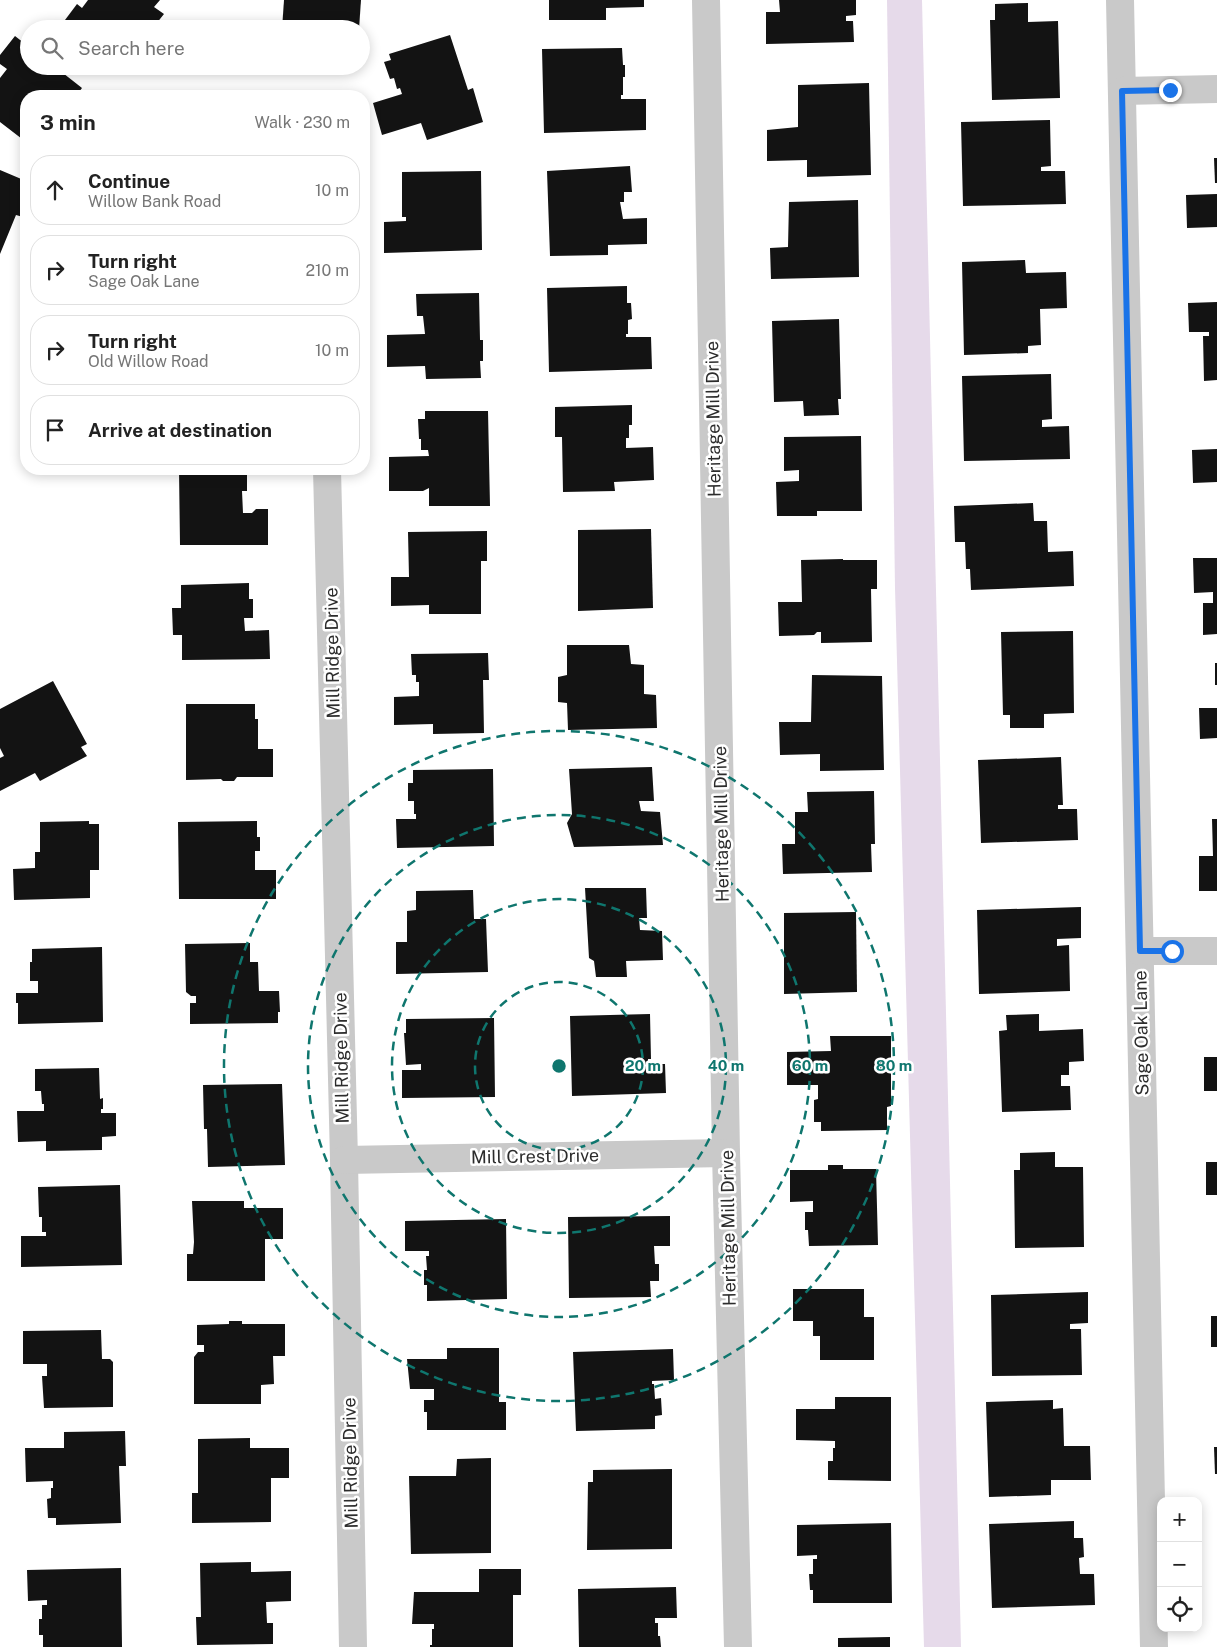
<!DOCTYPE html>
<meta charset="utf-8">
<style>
:root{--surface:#fff;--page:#f6f6f6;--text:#222;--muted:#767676;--line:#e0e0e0}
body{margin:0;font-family:"Public Sans",sans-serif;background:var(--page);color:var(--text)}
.controls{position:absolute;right:15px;bottom:15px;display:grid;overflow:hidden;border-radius:10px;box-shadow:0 2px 12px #0003}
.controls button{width:45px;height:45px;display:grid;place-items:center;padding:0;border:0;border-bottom:1px solid var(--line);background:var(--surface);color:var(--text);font:25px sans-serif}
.stop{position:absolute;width:15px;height:15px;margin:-11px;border:4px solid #1a73e8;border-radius:50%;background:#fff}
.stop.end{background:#1a73e8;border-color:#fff;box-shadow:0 1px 5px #0008}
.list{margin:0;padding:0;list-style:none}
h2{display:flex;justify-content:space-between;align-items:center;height:65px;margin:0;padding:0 20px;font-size:21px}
h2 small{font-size:16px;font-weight:400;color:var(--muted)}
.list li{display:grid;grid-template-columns:32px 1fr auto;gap:15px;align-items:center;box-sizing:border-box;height:70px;margin:0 10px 10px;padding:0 10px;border:1px solid var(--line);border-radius:20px}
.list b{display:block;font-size:19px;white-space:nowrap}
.list p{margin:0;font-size:16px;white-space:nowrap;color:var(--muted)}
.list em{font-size:16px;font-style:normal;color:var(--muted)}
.icon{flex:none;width:28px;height:28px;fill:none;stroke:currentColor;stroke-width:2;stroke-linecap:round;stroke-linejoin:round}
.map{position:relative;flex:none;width:1217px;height:1647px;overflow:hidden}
.search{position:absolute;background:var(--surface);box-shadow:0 2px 12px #0003;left:20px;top:20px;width:350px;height:55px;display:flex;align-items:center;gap:12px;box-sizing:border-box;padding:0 18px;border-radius:28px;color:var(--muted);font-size:19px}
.panel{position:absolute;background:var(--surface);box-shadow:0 2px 12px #0003;left:20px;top:90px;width:350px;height:385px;border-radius:20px}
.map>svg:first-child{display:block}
.green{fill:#e6daea}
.building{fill:#131313}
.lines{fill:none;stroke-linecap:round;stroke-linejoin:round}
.minor{stroke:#c9c9c9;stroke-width:28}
.route{stroke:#1a73e8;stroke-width:6}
.ring{fill:none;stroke:#0f766e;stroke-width:2.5;stroke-dasharray:9 6}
.labels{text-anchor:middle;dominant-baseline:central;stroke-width:5;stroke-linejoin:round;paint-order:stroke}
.street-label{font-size:18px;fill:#2c2c2c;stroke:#fff}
.centre{fill:#0f766e;stroke:#fff;stroke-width:2.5}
.ring-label{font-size:15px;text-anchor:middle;font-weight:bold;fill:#0f766e;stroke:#fff;stroke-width:5;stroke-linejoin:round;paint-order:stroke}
</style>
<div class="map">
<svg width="1217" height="1647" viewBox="0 0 1217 1647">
<rect width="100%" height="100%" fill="#fff"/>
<polygon class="green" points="887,0 922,0 961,1647 924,1647 895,588"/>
<g class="building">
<polygon points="88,0 160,0 154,7 164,14 152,29 145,29 140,25 138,29 69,29 62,24 77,4 82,8"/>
<polygon points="284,0 361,0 359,29 282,29"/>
<polygon points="549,0 644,0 644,7 606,8 606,20 549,20"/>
<polygon points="779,0 856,0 856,15 846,16 846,21 853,21 854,42 766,44 766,12 780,12"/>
<polygon points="1028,3 1028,22 1058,21 1060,98 992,100 990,20 995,20 995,4"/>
<polygon points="450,35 468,90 473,88 483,122 427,140 421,123 382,135 373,103 402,94 400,88 397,89 394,78 390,79 384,62 391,60 389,54"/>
<polygon points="15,36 29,47 29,66 54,66 82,88 76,96 26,96 26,142 0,122 0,78 7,69 0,64 0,55"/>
<polygon points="622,48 623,65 625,65 625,77 623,77 623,95 621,95 621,99 646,99 646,130 544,133 542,49"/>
<polygon points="869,83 871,175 807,177 807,160 767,161 767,130 798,127 798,85"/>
<polygon points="1050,120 1051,166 1041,167 1041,171 1065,171 1066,204 963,206 961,122"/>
<polygon points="1214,158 1217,158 1217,183 1215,183"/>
<polygon points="630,166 632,192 624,192 624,202 620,202 623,219 647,218 647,244 608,245 608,255 550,256 547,171"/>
<polygon points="0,170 26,181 26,210 23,217 16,215 0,254"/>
<polygon points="481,171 482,250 384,253 384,222 406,221 406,217 402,217 402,172"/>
<polygon points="1217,194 1217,227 1187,228 1186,195"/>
<polygon points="858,200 859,277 771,279 770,248 788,247 789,202"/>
<polygon points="1025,260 1026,273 1066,272 1067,308 1040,309 1041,345 1028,346 1028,353 964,355 962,262"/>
<polygon points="627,286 627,303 631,303 632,319 628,320 628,334 626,334 626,337 651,337 652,369 549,372 547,288"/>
<polygon points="479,293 480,340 483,340 483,361 480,361 481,378 426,379 425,366 387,367 387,335 425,334 423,316 417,316 416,294"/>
<polygon points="1217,302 1217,380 1204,381 1203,336 1209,336 1209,332 1189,332 1188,303"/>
<polygon points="839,319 841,399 838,399 839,415 804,416 803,401 774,402 772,321"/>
<polygon points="1051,374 1052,419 1042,420 1042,427 1069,426 1070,459 964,461 962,376"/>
<polygon points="632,405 632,425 629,425 629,438 626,438 626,448 653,447 654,480 614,482 615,491 563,492 562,437 555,437 555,407"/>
<polygon points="425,411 488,411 490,506 429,506 429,488 423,491 389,491 389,457 429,456 428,450 421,450 421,439 419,439 418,419 425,419"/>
<polygon points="861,436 862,511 817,511 817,516 777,516 776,482 799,481 799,470 784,471 784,437"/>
<polygon points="1217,449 1217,482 1193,483 1192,450"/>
<polygon points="179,469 247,469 247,491 242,491 243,513 252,513 256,509 268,509 268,545 180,545"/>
<polygon points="1033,503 1034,521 1047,521 1048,552 1073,551 1074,586 971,590 970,569 966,569 965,542 955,542 954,506"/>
<polygon points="651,529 653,608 578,611 578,530"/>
<polygon points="487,531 487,561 481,561 481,614 429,614 429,605 391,606 391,577 409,577 408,532"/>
<polygon points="1193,558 1217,558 1217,634 1203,635 1203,603 1213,603 1213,592 1194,593"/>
<polygon points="843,559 843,560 877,560 877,589 871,589 872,642 821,643 821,632 817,632 814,635 779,636 778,602 802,602 801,560"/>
<polygon points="249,583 249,599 253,599 253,618 244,618 245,631 269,630 270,659 182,660 182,635 173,635 172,608 181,608 181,585"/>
<polygon points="1073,631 1074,713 1044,714 1044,728 1010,728 1010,715 1003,715 1001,632"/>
<polygon points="567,645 629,645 631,664 644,665 644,694 656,695 657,728 568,730 567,703 558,702 558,677 567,675"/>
<polygon points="488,653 489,680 483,680 484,733 433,734 433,724 394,725 394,697 419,696 419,682 416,682 416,675 412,675 411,654"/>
<rect x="1215" y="663" width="2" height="22"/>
<polygon points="812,675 882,676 884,770 820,771 820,754 780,755 779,722 811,722"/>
<polygon points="53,681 87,744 81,747 87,756 40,781 35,773 0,791 0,758 4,756 0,748 0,709"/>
<polygon points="186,704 255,704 255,719 258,719 258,749 273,749 273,777 237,777 234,781 223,781 221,779 186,780"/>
<polygon points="1199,708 1217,708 1217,738 1200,739"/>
<polygon points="1061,757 1063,805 1058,805 1058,809 1077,809 1078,840 981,843 978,760"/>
<polygon points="652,767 654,801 639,801 641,811 660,812 663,845 574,847 567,823 572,814 569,769"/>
<polygon points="493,769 494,846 397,848 396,819 416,819 416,814 414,814 414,801 408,801 408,783 413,783 413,770"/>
<polygon points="874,791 875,844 871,844 872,872 783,874 782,844 795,844 795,812 808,812 807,792"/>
<polygon points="1212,819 1217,819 1217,891 1199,891 1199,856 1213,856"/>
<polygon points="89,821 89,824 99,824 99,870 90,870 90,898 14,900 13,869 35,868 35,852 40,852 40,822"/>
<polygon points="257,821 257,837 260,837 260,851 255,851 255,870 276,870 276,899 179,899 178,822"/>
<polygon points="585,888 646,888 647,918 639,918 640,930 662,931 663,960 626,961 627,977 596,977 594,961 589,958"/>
<polygon points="473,890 474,919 486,919 488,972 396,974 396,942 407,942 407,911 416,910 416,891"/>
<polygon points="1081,907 1081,938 1057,939 1057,946 1069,945 1070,991 979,994 977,910"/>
<polygon points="856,912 857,992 784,994 784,913"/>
<polygon points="250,943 250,962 258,962 259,991 279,991 280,1012 278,1012 278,1023 190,1024 190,1003 196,1003 196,996 191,996 186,992 185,944"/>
<polygon points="102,947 103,1022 18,1024 18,1003 16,1003 16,993 38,993 38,981 30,981 30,962 32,962 32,949"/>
<polygon points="650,1014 651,1059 648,1059 648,1064 665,1064 666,1093 572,1096 570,1016"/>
<polygon points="1039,1014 1039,1031 1083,1029 1084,1061 1069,1062 1069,1075 1061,1075 1061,1086 1070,1086 1071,1110 1002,1112 999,1031 1007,1030 1006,1015"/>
<polygon points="494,1018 495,1097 402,1098 402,1070 421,1070 421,1064 406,1065 404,1033 406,1033 406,1019"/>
<polygon points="830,1036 891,1036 891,1106 887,1107 887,1130 821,1131 821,1122 814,1122 814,1100 818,1099 818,1085 787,1085 787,1052 831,1051"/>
<rect x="1204" y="1057" width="13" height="34"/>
<polygon points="99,1068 100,1099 103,1098 103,1109 101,1109 101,1113 116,1113 116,1136 102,1137 102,1150 46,1151 46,1141 18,1142 17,1111 44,1111 44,1104 42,1104 41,1091 35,1091 35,1069"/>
<polygon points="282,1084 285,1165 208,1167 207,1129 204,1129 203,1085"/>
<polygon points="1055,1152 1055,1167 1083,1167 1084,1247 1015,1248 1014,1170 1020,1170 1020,1153"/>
<rect x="1206" y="1162" width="11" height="33"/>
<polygon points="828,1165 843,1165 843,1169 876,1169 878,1245 809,1246 808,1230 805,1230 805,1212 813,1212 813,1201 790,1202 790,1170 828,1170"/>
<polygon points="120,1185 122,1265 21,1267 21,1236 46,1236 46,1232 42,1232 42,1217 39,1217 38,1187"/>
<polygon points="192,1201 244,1201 244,1208 283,1208 283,1239 265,1239 265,1281 187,1281 187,1254 193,1254 194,1242"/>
<polygon points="670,1216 670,1246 654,1246 655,1264 659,1264 659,1281 650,1281 651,1297 569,1298 568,1217"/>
<polygon points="506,1219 507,1299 427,1301 427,1285 424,1285 424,1270 427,1270 426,1256 429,1256 429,1251 405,1251 405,1221"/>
<polygon points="793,1289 864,1289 864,1317 874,1317 874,1360 820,1360 820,1336 813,1336 813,1321 793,1321"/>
<polygon points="1088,1292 1088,1323 1070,1324 1070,1329 1081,1329 1082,1375 992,1376 991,1295"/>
<rect x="1211" y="1316" width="6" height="31"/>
<polygon points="229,1321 242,1321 242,1324 285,1324 285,1356 273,1356 274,1384 261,1385 261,1404 194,1404 194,1357 198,1352 204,1352 204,1345 197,1345 197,1325 229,1324"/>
<polygon points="101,1330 102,1359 110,1359 113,1362 113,1407 44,1408 42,1376 47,1376 47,1364 23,1364 23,1331"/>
<polygon points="447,1348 499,1348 499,1402 506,1402 506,1430 427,1430 427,1412 424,1412 424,1400 434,1400 434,1389 410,1389 407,1359 447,1359"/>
<polygon points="673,1349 674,1380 652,1381 652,1384 654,1384 655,1399 661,1398 662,1415 655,1416 655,1429 576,1431 573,1352"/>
<polygon points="835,1397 891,1397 891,1481 828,1480 828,1461 833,1461 833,1448 835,1448 835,1441 796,1440 796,1409 835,1409"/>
<polygon points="1053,1400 1053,1409 1063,1408 1064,1446 1090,1446 1091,1480 1051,1480 1051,1495 989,1497 986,1402"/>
<polygon points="125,1431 126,1466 119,1466 121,1523 56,1525 56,1518 48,1518 47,1499 51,1498 51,1488 53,1488 53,1481 26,1482 25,1448 64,1448 64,1432"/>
<polygon points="250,1438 250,1448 289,1448 289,1478 271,1478 271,1522 192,1523 192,1493 198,1493 198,1439"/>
<polygon points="1214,1447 1217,1447 1217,1474 1215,1474"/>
<polygon points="491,1458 491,1553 411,1554 409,1476 456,1476 457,1459"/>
<polygon points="672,1469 672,1549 587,1550 588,1482 593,1482 593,1470"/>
<polygon points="1074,1521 1074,1538 1083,1538 1084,1557 1079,1558 1080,1574 1094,1574 1095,1605 992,1608 989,1524"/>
<polygon points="891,1523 892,1603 813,1603 813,1590 810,1590 809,1574 813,1574 813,1559 817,1559 817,1555 797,1556 797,1525"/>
<polygon points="251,1562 251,1572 291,1571 291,1601 266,1602 267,1623 273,1623 273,1644 197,1645 196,1617 201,1617 200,1563"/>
<polygon points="121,1568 122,1647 43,1647 43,1635 39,1635 39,1619 42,1619 42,1605 47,1605 47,1600 28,1601 27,1570"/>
<polygon points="479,1569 521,1569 521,1595 513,1595 513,1647 430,1647 430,1645 432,1645 432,1629 434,1629 434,1624 412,1624 414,1592 479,1592"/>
<polygon points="676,1587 677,1618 655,1618 655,1623 658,1623 658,1636 660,1636 661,1647 579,1647 578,1589"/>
<polygon points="890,1637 890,1647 838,1647 838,1638"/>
</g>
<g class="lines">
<g class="minor">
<polyline points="706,0 726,1153 738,1647"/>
<polyline points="1120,0 1154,1647"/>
<polyline points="1122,91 1217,89"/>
<polyline points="327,469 344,1160 353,1647"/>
<polyline points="1140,951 1217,951"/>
<polyline points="344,1160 726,1153"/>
</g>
</g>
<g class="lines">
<polyline class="route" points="1170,90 1122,91 1140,951 1172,951"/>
</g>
<g class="ring">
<circle cx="559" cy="1066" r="84"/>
<circle cx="559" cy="1066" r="167"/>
<circle cx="559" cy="1066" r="251"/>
<circle cx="559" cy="1066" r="335"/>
</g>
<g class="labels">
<g class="street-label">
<text transform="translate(713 419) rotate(-91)">Heritage Mill Drive</text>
<text transform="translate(332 653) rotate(-91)">Mill Ridge Drive</text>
<text transform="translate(721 824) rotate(-91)">Heritage Mill Drive</text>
<text transform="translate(1141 1033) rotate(-91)">Sage Oak Lane</text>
<text transform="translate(341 1058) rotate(-91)">Mill Ridge Drive</text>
<text transform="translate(535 1156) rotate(-1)">Mill Crest Drive</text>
<text transform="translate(728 1228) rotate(-91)">Heritage Mill Drive</text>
<text transform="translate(350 1463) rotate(-91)">Mill Ridge Drive</text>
</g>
</g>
<circle cx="559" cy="1066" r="8" class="centre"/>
<g class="ring-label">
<text x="643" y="1071">20 m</text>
<text x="726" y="1071">40 m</text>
<text x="810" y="1071">60 m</text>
<text x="894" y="1071">80 m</text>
</g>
</svg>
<div class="controls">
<button>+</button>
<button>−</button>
<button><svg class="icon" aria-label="locate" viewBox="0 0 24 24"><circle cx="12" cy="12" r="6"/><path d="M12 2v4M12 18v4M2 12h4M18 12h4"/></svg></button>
</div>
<div class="stop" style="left:1172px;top:951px"></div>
<div class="stop end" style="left:1170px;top:90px"></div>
<div class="search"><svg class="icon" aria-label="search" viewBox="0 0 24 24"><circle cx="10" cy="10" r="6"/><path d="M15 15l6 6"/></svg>Search here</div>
<section class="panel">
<h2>3 min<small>Walk · 230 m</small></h2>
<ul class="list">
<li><svg class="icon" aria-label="ahead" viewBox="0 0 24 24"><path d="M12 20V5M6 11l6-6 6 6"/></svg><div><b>Continue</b><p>Willow Bank Road</p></div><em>10 m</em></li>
<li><svg class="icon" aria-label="right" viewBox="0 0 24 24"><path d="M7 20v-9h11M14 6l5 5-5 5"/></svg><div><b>Turn right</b><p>Sage Oak Lane</p></div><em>210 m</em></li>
<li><svg class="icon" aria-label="right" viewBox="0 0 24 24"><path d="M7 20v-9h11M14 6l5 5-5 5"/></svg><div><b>Turn right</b><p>Old Willow Road</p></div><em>10 m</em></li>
<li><svg class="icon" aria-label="arrive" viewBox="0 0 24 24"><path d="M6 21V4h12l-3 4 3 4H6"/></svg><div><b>Arrive at destination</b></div></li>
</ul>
</section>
</div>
